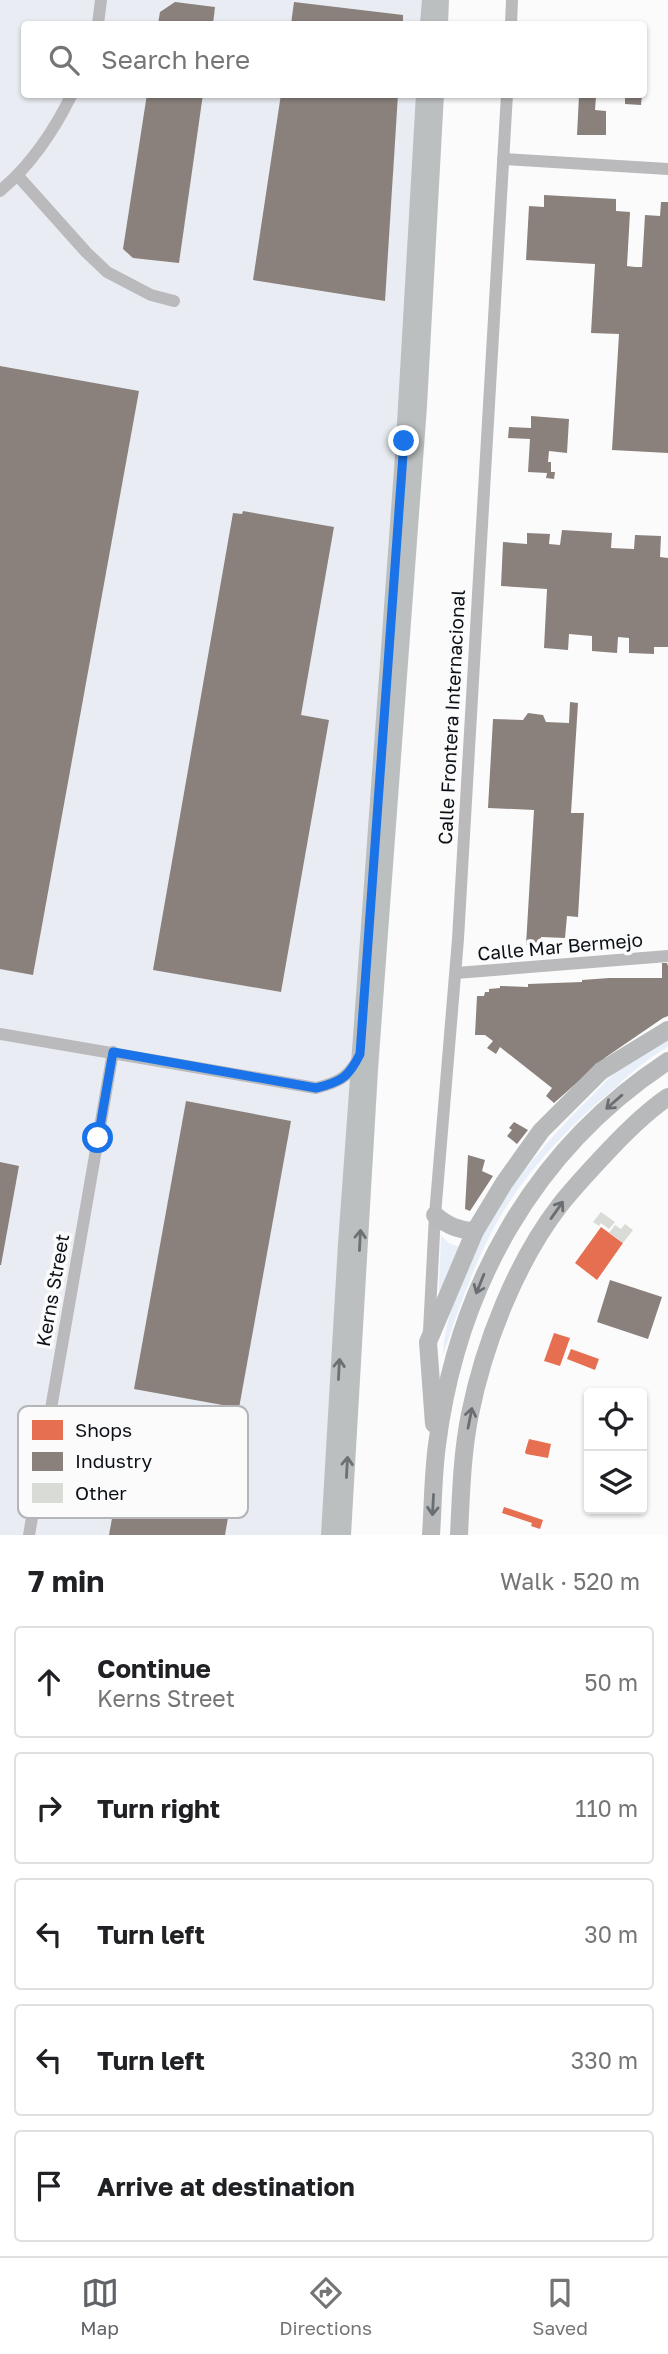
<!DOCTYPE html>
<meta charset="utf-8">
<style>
:root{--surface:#fff;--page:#f6f6f6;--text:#202124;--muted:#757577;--line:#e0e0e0;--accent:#606367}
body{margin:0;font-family:"Golos Text",sans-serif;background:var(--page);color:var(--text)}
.controls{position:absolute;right:21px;bottom:21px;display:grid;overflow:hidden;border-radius:7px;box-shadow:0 2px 5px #0004}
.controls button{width:63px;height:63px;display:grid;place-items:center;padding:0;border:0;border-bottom:2px solid var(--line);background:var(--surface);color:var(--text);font:35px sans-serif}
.stop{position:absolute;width:21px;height:21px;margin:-16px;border:5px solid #1a73e8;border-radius:50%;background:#fff}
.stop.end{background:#1a73e8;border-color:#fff;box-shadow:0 2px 7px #0008}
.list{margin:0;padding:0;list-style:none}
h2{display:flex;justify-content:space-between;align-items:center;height:91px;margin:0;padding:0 28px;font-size:30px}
h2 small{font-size:23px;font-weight:400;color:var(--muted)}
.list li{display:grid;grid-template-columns:46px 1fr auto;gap:21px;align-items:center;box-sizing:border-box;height:112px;margin:0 14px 14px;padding:0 14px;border:2px solid var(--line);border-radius:7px}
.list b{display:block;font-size:26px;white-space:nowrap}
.list p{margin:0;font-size:23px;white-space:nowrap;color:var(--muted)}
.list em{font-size:23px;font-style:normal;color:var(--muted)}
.icon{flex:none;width:38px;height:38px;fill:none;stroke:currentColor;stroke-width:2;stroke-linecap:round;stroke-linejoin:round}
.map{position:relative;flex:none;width:668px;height:1535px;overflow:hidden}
.search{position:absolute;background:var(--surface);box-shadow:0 2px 5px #0004;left:21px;right:21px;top:21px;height:77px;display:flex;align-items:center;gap:18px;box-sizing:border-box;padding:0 24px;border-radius:7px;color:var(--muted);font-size:26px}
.sheet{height:721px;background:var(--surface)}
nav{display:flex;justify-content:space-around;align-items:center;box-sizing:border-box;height:98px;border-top:2px solid var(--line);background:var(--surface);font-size:19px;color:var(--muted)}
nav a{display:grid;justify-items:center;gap:4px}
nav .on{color:var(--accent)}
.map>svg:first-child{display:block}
.built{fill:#e9edf3}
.green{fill:#e9eff9}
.shops{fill:#e76f51}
.industry{fill:#8a817c}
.building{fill:#d9dbd6}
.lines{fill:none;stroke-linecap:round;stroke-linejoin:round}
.minor{stroke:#bababd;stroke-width:12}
.major{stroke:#bcbfc0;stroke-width:16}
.highway{stroke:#b7b9ba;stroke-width:18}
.oneway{stroke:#6a6d71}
.oneway2{stroke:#6d7174}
.route{stroke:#1a73e8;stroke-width:9}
.labels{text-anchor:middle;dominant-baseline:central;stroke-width:7;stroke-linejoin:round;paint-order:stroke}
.street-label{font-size:19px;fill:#0c1118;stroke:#fbfbfb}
.key{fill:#fbfbfb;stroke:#b3b5b7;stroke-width:2}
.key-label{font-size:19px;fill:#0c1118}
</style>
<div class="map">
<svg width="668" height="1535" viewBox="0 0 668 1535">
<rect width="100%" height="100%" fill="#fbfbfb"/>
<polygon class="built" points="0,0 447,0 446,24 24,24 24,94 442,95 363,1308 346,1535 0,1535"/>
<g class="green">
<path d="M668,1038V1047C646,1059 627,1077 609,1093C566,1129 525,1173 497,1222C474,1264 458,1310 443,1355C444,1328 451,1309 461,1283C490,1208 534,1152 592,1096C605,1082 619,1067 635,1056C645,1049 657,1044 668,1038Z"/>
<polygon points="441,1235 450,1244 464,1248 438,1310"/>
</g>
<g class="shops">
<polygon points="601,1227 623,1243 597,1280 575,1263"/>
<polygon points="554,1333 570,1338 560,1366 544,1361"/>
<polygon points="571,1349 599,1359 595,1370 567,1359"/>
<polygon points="529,1439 551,1444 548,1458 526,1454 525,1452"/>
<polygon points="504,1507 543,1520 540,1529 531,1526 532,1523 502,1513"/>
</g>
<g class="industry">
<polygon points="175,2 215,7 213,24 158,24 160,12"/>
<polygon points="294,2 403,15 403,24 291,24"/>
<polygon points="147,94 203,94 179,263 133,258 123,249"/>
<polygon points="281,94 398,94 385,301 253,280"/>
<polygon points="642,95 641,105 625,104 625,96"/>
<polygon points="579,96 596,97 595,110 606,111 606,135 577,135"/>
<polygon points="544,195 616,199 616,211 630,212 627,266 635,267 642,267 645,215 660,216 661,202 668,202 668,453 612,450 619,334 591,333 595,264 526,260 529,206 544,207"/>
<polygon points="0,366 139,391 33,975 0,969"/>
<polygon points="531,416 569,419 567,453 549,451 548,462 551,462 551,472 555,472 554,479 546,478 547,473 528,472 530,439 508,438 509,427 531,428"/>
<polygon points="243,511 334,527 301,715 329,720 281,992 153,970 233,513 242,514"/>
<polygon points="562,530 612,533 611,548 634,549 635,535 661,536 660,557 668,558 668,647 654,647 654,654 629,653 629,638 618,637 617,653 592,651 592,636 569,634 568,650 544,648 547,589 501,586 503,542 527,544 527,533 550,534 549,544 560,545"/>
<polygon points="570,702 578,703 571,813 584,813 578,917 567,916 565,938 541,937 540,944 526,945 534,810 488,808 493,719 523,720 528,713 543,715 546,722 569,723"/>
<polygon points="662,963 667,963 668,966 668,1016 663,1018 606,1057 554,1103 546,1096 552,1088 500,1047 496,1054 487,1048 493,1041 485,1035 475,1035 477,996 484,996 485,992 489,992 489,989 500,988 500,986 528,987 528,984 582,982 582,980 609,978 662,978"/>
<polygon points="186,1101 291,1121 239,1408 134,1389"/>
<polygon points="514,1122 528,1130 517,1144 507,1136 512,1130 509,1128"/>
<polygon points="468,1155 485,1160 482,1171 493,1176 470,1211 465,1209"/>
<polygon points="0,1162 19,1166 1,1265 0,1265"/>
<polygon points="610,1280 662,1297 648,1339 597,1322"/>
<polygon points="123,1457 235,1478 225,1535 109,1535"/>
</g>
<g class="building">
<polygon points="601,1212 615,1222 609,1229 601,1223 599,1226 593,1222"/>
<polygon points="625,1224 633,1230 623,1243 609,1233 615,1225 621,1229"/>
</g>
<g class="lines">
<g class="minor">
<polyline points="98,24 101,0"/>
<polyline points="511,24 512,0"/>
<polyline points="503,159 668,169"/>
<polyline points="18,176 86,252 107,272 151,295 174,301"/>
<path d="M0,191C31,165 54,131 72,94"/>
<polyline points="456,973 668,956"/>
<path d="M0,1034L316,1088C336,1083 348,1078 358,1059"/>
<polyline points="429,1331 435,1215 458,939 507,94"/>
<polyline points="29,1535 113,1052"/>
</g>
<g class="major">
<polyline points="428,24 430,0"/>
<polyline points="440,24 441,0"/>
<polyline points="329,1535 346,1244 404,441 424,94"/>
<polyline points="343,1535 370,1068 419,406 436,94"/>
</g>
<g class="highway">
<path d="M435,1215C448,1226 458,1230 475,1231"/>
<polyline points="434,1424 428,1342 475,1231 504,1183 541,1131 601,1071 668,1030"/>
<path d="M431,1535C433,1505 433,1474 437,1445C457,1287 534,1149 668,1061"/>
<path d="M459,1535C461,1494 462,1453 470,1414C484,1344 516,1262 560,1205C575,1186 592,1168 609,1150C627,1131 646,1112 668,1097"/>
</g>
</g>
<defs><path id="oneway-shaft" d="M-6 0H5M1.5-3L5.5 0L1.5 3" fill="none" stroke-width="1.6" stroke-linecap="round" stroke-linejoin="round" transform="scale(1.75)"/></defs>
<g class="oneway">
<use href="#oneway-shaft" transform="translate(614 1102) rotate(139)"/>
<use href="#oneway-shaft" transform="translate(557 1210) rotate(-55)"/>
<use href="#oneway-shaft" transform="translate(480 1284) rotate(112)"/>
<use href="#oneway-shaft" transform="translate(470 1418) rotate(-79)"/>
<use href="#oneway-shaft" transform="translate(433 1505) rotate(93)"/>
</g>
<g class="oneway2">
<use href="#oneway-shaft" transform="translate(360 1240) rotate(-87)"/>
<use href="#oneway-shaft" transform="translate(339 1369) rotate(-87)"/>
<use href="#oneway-shaft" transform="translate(347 1467) rotate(-87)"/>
</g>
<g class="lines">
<path class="route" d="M98,1138L113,1052L316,1088C341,1082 349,1077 360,1054L404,441"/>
</g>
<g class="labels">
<g class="street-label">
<text transform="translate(451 717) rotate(-87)">Calle Frontera Internacional</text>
<text transform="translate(560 946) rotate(-5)">Calle Mar Bermejo</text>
<text transform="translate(52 1290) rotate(-80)">Kerns Street</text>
</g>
</g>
<rect x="18" y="1406" width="230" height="112" rx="10" class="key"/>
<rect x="32" y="1420" width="31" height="20" fill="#e76f51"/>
<rect x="32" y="1452" width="31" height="19" fill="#8a817c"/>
<rect x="32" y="1483" width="31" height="20" fill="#d9dbd6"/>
<g class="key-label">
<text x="75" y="1437">Shops</text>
<text x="75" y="1468">Industry</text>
<text x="75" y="1500">Other</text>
</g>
</svg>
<div class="controls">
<button><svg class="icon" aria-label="locate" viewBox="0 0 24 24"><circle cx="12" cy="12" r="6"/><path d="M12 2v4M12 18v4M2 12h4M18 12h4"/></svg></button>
<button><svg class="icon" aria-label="layers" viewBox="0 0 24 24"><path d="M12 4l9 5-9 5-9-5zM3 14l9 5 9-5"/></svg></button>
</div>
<div class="stop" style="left:98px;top:1138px"></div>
<div class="stop end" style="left:404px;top:441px"></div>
<div class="search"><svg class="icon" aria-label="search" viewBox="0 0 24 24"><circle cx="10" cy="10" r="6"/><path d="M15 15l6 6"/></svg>Search here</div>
</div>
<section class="sheet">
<h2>7 min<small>Walk · 520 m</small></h2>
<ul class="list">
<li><svg class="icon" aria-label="ahead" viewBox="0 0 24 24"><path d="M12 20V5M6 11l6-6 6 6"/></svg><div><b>Continue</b><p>Kerns Street</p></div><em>50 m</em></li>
<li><svg class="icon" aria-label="right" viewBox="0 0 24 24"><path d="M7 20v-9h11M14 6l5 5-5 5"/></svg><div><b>Turn right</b></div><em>110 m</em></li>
<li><svg class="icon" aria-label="left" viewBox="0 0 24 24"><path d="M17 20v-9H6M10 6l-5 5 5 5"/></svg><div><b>Turn left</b></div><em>30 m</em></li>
<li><svg class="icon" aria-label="left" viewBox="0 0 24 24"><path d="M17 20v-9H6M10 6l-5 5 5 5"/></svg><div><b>Turn left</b></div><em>330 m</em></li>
<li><svg class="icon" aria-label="arrive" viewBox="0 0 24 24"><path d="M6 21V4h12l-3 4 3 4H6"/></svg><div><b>Arrive at destination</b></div></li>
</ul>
</section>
<nav>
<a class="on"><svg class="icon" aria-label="map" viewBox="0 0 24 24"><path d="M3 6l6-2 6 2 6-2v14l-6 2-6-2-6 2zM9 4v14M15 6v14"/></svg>Map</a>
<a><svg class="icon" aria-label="directions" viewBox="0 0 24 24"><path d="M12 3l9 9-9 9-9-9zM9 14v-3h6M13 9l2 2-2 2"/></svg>Directions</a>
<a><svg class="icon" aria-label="saved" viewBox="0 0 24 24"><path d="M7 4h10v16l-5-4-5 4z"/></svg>Saved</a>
</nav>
